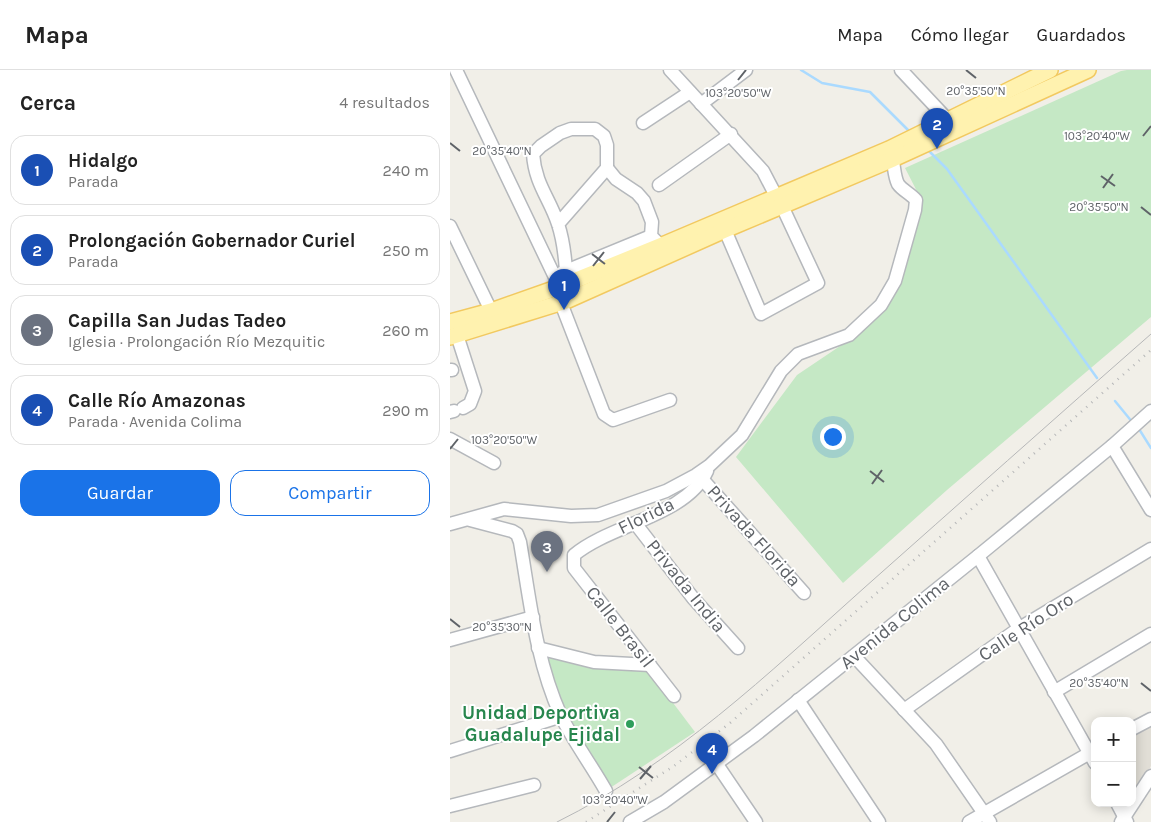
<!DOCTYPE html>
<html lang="es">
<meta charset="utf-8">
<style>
:root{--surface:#fff;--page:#f2f2f2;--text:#222;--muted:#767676;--line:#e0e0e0;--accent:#1a73e8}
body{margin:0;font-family:Karla,sans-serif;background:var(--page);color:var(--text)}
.controls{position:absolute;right:15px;bottom:15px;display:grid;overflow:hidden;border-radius:10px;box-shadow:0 2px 12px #0003}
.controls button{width:45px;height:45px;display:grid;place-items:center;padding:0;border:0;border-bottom:1px solid var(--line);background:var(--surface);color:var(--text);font:25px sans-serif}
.you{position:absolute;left:382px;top:366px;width:18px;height:18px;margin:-12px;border:4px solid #fff;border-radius:50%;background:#1a73e8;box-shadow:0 0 0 8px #1a73e833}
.badge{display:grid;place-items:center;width:32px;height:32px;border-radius:50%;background:var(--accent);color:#fff;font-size:16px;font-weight:700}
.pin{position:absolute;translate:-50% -41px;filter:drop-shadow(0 1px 2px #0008)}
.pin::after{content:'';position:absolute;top:26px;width:18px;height:15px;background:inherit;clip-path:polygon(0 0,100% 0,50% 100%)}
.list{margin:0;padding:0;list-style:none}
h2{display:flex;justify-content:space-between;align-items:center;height:65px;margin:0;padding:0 20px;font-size:21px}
h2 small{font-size:16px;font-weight:400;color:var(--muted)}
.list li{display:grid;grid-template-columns:32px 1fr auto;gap:15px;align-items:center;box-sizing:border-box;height:70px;margin:0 10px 10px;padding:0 10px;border:1px solid var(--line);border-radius:15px}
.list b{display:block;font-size:19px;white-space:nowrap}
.list p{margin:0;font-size:16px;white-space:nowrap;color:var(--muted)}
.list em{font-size:16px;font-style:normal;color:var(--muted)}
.actions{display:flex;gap:10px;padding:15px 20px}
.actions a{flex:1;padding:11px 0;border:1px solid var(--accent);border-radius:15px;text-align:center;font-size:18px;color:var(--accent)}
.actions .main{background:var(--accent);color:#fff}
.map{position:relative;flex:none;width:701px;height:752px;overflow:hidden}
header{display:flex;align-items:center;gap:30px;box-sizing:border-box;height:70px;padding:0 25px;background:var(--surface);border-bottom:1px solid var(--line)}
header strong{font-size:24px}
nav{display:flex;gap:28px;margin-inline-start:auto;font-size:18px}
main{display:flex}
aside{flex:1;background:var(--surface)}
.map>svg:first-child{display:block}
.education{fill:#e1ded6}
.green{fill:#c5e8c5}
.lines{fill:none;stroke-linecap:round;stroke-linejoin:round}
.stream{stroke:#aadaff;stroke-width:2.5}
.minor-casing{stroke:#b5b8bc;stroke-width:15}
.major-casing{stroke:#f2c960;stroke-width:18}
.minor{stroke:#fff;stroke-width:12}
.major{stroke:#fff2af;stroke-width:15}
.tram{stroke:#b6b7b8;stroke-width:1}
.rail{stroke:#b6b7b8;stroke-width:2.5;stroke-dasharray:1 6;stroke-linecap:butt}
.ticks{fill:none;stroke:#5f6368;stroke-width:2}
.leisure-dot{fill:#2e9e5b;stroke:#fff;stroke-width:2}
.labels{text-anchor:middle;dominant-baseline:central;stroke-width:4;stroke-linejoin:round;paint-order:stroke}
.street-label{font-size:19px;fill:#5f6368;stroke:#fff}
.leisure-label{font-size:19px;font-weight:bold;fill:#27864d;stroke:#fff;text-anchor:end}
.ticks-label{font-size:12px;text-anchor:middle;fill:#5f6368;stroke:#fff;stroke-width:4;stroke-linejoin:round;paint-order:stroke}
</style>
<header>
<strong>Mapa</strong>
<nav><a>Mapa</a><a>Cómo llegar</a><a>Guardados</a></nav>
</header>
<main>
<aside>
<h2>Cerca<small>4 resultados</small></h2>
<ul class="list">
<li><span class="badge" style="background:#1a4fb4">1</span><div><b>Hidalgo</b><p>Parada</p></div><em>240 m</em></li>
<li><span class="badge" style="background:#1a4fb4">2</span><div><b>Prolongación Gobernador Curiel</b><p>Parada</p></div><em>250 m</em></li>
<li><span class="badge" style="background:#6b7280">3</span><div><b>Capilla San Judas Tadeo</b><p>Iglesia · Prolongación Río Mezquitic</p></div><em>260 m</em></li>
<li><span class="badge" style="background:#1a4fb4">4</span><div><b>Calle Río Amazonas</b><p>Parada · Avenida Colima</p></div><em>290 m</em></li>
</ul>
<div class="actions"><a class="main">Guardar</a><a>Compartir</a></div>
</aside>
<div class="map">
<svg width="701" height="752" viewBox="0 0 701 752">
<rect width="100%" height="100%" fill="#f1efe8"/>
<polygon class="education" points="701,656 701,696 682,727 682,667"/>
<g class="green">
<polygon points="677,0 701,0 701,247 497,420 393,513 286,387 347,305 402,268 434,240 462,173 473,133 455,98 671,1"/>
<polygon points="96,585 199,601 245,662 160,718 116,646 99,606"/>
</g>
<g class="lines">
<g class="stream">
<polyline points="351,0 372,13 420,22 458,60"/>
<polyline points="479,81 497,99 647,308"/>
<polyline points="665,331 683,353"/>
<polyline points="689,359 701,378"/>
</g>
<g class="minor-casing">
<g id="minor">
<polyline points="6,0 114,226"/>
<polyline points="220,0 313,101 326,126"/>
<polyline points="451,0 497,49 502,58"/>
<polyline points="251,34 296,0"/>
<polyline points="193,53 240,22"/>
<polyline points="157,98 166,109 187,123 194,131 202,152 201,166 207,172"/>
<polyline points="209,115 281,64"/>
<path d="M108,154L157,98V75L154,66L145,59H121L110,63L91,76L83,84C85,114 100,129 108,154C113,169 115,186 116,201"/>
<polyline points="0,156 45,249"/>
<polyline points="275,160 311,244 368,213 332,136"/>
<polyline points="111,203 201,166"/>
<polyline points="111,233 154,344 163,350 220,330"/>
<polyline points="7,265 25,321 20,334 13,338"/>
<polyline points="0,300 2,300"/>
<polyline points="0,342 4,341"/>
<polyline points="0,369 44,393"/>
<polyline points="662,376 701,440"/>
<polyline points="253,410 354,523"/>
<path d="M20,450L62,461L67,464L70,472C80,531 86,591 111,646C124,672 142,696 156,721"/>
<polyline points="185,453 243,528 288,578"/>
<path d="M0,454L54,439L121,446L148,445L216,421L246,405L259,396L292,365L331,301L348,284L399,265L431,235L445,211L465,140L466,130C461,124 452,120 448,114C443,104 445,92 440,82"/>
<polyline points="528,486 645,693"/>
<polyline points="0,570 83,547"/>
<polyline points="88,578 144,592 200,595"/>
<polyline points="404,586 486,674 540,752"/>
<polyline points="604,622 701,564"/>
<path d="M224,626L124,498V485C161,454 236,446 257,401"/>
<polyline points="348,630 429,752"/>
<polyline points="454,640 568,559 701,479"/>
<polyline points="682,659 701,649"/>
<polyline points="0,681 112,646"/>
<polyline points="266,693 306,752"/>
<polyline points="667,733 677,752"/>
<polyline points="0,736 84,715"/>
<polyline points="180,752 214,732 304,666 528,486 662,376 701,341"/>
<polyline points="519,752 645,680"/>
<polyline points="671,752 701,706"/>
</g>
</g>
<g class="major-casing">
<g id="major">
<polyline points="0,252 41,241 109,217 210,176 439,79 600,0"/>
<polyline points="0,267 116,231 275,160 443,89 638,0"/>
</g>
</g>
<use href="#minor" class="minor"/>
<use href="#major" class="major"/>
<path class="tram" d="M107,752C224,694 318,604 414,518C510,433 605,348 701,264"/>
<polyline class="rail" points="136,752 224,696 280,653 701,280"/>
</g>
<path class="ticks" d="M516,0L526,8M288,10L296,0M693,66L701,56M0,73L10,81M651,106L665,116M653,118L663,104M691,137L701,145M142,184L155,194M143,196L154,182M0,379L8,369M420,401L434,412M422,414L432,400M0,549L10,557M691,613L701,621M189,697L203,708M190,709L201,696M157,752L165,742"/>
<circle class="leisure-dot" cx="180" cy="654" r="5"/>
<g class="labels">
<g class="street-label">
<text transform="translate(196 446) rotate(-26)">Florida</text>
<text transform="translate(304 466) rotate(48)">Privada Florida</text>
<text transform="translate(236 516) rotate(51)">Privada India</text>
<text transform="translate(445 553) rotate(-39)">Avenida Colima</text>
<text transform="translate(170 557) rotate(52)">Calle Brasil</text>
<text transform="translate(576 557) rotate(-33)">Calle Río Oro</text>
</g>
<g class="leisure-label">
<text x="170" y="643">Unidad Deportiva<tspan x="170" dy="22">Guadalupe Ejidal</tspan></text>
</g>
</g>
<g class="ticks-label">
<text x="526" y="25">20°35'50"N</text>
<text x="288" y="27">103°20'50"W</text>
<text x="647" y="70">103°20'40"W</text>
<text x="52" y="85">20°35'40"N</text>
<text x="649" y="141">20°35'50"N</text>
<text x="54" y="374">103°20'50"W</text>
<text x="52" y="561">20°35'30"N</text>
<text x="649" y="617">20°35'40"N</text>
<text x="165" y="734">103°20'40"W</text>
</g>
</svg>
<div class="controls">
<button>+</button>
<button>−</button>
</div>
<div class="you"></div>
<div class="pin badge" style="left:114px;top:240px;background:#1a4fb4">1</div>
<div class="pin badge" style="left:487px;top:79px;background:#1a4fb4">2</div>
<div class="pin badge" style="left:97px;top:502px;background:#6b7280">3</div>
<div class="pin badge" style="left:262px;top:704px;background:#1a4fb4">4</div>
</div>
</main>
